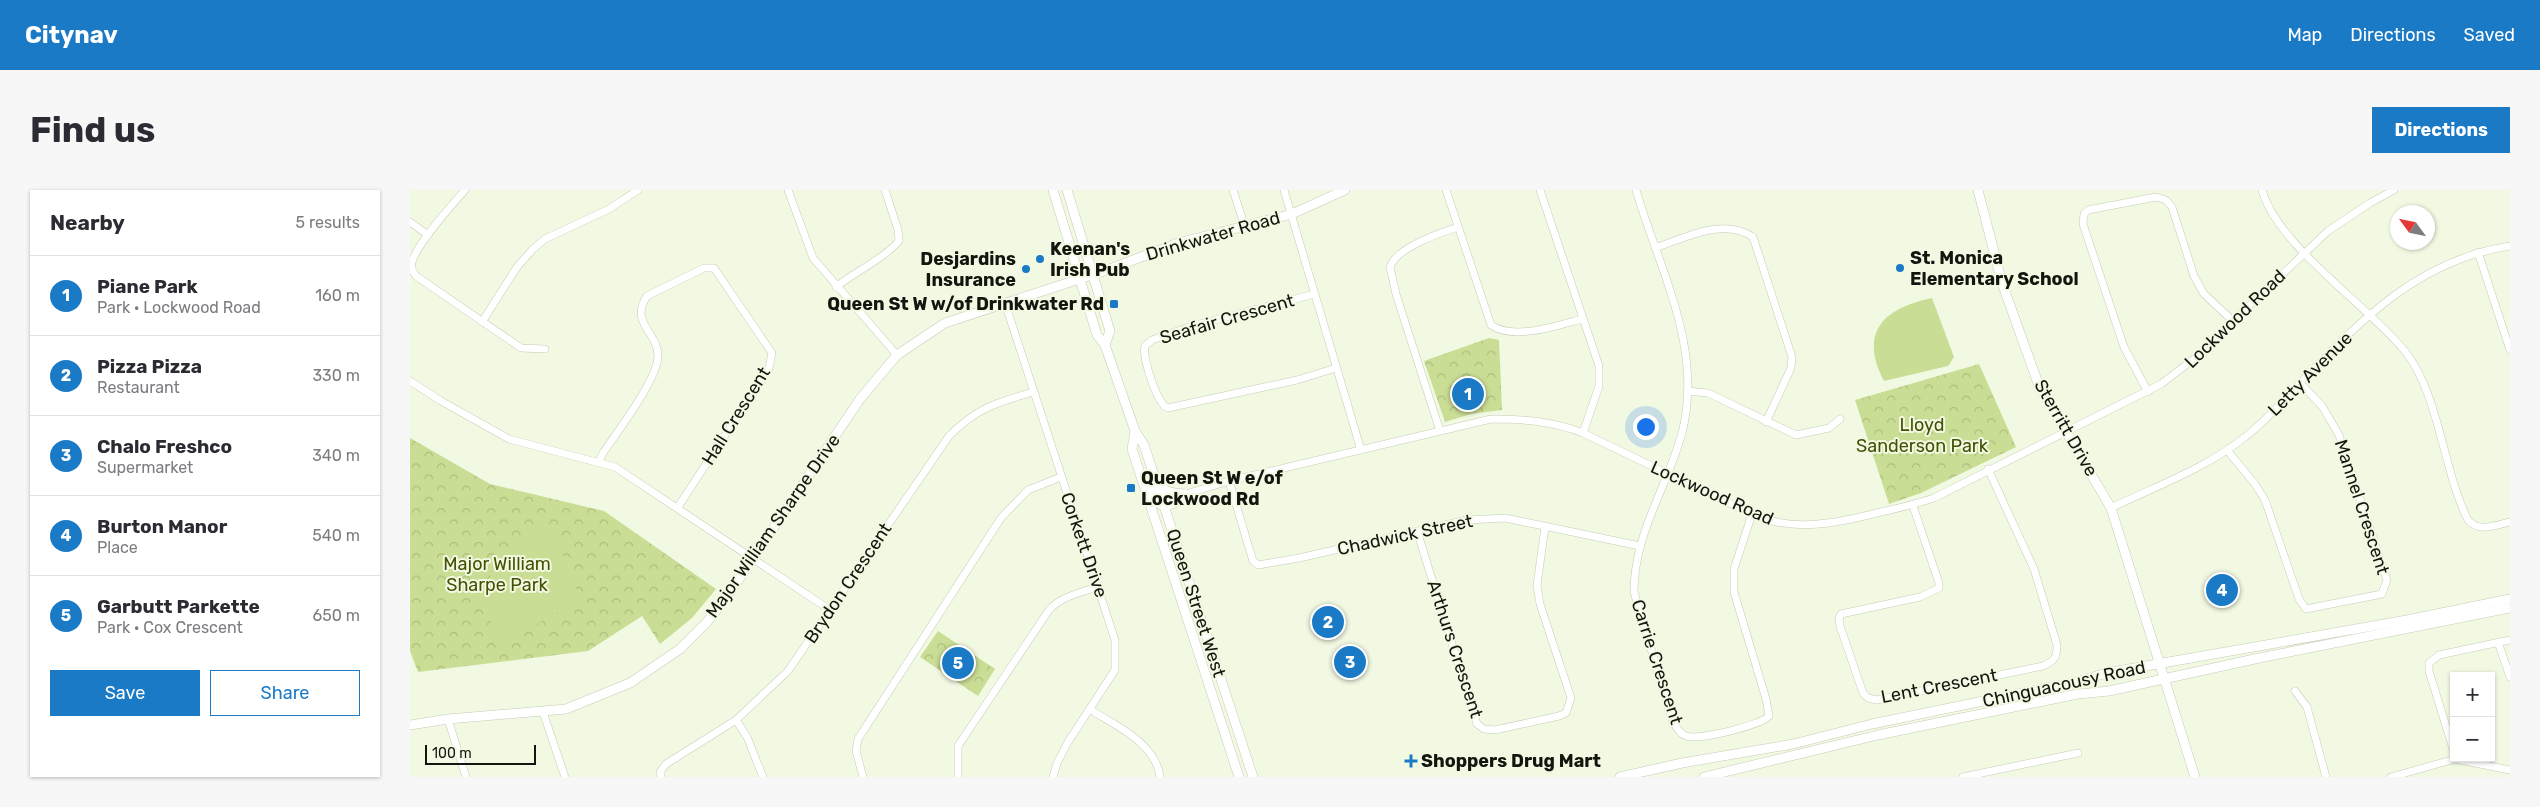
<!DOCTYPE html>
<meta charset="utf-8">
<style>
:root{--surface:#fff;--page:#f7f7f7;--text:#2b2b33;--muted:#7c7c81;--line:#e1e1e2;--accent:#1a7ac6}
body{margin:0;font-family:Rubik,sans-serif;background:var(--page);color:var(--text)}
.controls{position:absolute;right:15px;bottom:15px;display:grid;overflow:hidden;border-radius:0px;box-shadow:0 1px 4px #0004}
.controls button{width:45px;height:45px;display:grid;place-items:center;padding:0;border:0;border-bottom:1px solid var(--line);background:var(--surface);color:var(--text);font:25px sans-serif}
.compass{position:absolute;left:1980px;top:15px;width:45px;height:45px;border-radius:50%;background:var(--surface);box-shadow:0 1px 4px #0004;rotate:303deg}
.scale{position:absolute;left:15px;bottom:12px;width:111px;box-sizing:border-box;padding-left:5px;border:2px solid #13150e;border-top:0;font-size:14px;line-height:18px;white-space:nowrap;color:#13150e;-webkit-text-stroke:4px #f2f9e3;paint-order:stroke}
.you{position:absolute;left:1235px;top:236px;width:18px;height:18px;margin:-12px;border:4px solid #fff;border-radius:50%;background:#1a73e8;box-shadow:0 0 0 8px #1a73e833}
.badge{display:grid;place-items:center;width:32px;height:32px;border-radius:50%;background:var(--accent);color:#fff;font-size:16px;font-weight:700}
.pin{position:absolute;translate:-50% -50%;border:2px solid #fff;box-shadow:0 1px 5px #0006}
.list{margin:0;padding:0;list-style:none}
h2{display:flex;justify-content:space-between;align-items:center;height:65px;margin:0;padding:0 20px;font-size:21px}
h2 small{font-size:16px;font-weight:400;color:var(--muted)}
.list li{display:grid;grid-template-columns:32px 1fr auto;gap:15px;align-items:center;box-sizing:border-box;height:80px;padding:0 20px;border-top:1px solid var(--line)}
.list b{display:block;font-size:19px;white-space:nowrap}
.list p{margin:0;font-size:16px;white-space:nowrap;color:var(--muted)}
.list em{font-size:16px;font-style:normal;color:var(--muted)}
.actions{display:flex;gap:10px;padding:15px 20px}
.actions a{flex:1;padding:11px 0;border:1px solid var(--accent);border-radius:0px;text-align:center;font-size:18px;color:var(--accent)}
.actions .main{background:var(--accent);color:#fff}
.map{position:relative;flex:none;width:2100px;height:587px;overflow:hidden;border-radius:0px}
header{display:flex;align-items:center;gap:30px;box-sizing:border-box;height:70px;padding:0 25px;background:var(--accent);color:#fff}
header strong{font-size:24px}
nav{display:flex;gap:28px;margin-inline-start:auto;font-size:18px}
.intro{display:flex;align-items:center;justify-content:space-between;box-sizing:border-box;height:120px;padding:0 30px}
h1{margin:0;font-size:35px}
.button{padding:12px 22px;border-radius:0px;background:var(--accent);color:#fff;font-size:18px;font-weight:700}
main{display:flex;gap:30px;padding:0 30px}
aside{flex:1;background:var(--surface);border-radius:0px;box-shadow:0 1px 4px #0004}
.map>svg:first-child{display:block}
.park{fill:url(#park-crowns)}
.pitch{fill:#cadd94}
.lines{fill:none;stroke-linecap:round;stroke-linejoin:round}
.street-casing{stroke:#c5ccb6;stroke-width:8}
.secondary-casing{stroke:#c5ccb6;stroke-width:10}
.street{stroke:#fff;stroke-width:7}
.secondary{stroke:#fff;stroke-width:9}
.poi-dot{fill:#1a7ac6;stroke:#f2f9e3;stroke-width:2}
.labels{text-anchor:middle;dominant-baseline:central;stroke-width:4;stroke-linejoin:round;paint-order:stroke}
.street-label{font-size:18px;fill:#13150e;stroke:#f2f9e3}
.poi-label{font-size:18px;font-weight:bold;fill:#13150e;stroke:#f2f9e3;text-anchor:start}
.park-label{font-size:18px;fill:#445103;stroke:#f2f9e3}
</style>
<header>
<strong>Citynav</strong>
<nav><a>Map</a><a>Directions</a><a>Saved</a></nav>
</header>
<div class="intro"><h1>Find us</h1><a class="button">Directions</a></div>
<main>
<aside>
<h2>Nearby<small>5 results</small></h2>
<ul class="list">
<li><span class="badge">1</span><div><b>Piane Park</b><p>Park · Lockwood Road</p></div><em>160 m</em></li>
<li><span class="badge">2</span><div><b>Pizza Pizza</b><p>Restaurant</p></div><em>330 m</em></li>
<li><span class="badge">3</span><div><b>Chalo Freshco</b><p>Supermarket</p></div><em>340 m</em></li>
<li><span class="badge">4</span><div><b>Burton Manor</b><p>Place</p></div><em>540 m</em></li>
<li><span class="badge">5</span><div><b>Garbutt Parkette</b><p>Park · Cox Crescent</p></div><em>650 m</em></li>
</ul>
<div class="actions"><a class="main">Save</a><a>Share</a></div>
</aside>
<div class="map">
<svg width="2100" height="587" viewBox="0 0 2100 587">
<defs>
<pattern id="park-crowns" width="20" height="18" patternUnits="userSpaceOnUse" patternTransform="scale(1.25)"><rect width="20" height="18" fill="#cadd94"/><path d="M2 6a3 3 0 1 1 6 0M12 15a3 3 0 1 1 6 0" fill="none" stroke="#adbd7e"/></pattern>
</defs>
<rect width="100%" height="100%" fill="#f2f9e3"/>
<g class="park">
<polygon points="1079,148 1089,150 1092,220 1061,224 1035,232 1014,171"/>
<polygon points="1569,174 1606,257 1511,303 1479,314 1445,210"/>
<polygon points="0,248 80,294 194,321 306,399 282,428 250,454 232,426 178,461 8,482 0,461"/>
<polygon points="528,441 585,479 568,506 510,467"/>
</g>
<g class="pitch">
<path d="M1522,108L1544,167L1538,176L1474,191C1448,142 1474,118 1522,108Z"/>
<path d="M140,334L169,406L166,413L91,453C87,446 82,437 79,429C69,397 87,361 115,345C123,341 132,338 140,334Z"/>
</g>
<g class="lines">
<g class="street-casing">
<g id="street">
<path d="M55,0C41,16 8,52 2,72C0,78 3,81 6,86L111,158L135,159"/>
<polyline points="378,0 403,68 487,165"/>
<polyline points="823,0 835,37"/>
<polyline points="874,0 951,260"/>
<path d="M1036,0L1081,135C1103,151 1149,135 1172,129"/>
<polyline points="1130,0 1189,176 1189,196 1173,243"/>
<path d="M1226,0C1249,79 1294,158 1272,243C1257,298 1224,343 1224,402L1263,532C1267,538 1270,544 1276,546C1288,551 1351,535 1359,526L1356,509L1324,402V379L1342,324"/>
<path d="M1852,0C1867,55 1956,114 1994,160C2029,202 2033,281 2058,330C2069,343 2086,335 2100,332"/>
<polyline points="0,32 18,45"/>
<path d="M1245,58C1275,48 1313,27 1343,47L1382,167L1381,178L1356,232"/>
<polyline points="2068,62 2100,160"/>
<path d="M426,97C446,81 472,70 489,51L488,40L475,0"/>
<path d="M904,104L782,136L742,150L735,156C732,167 747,215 758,218L887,190L926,178"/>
<polyline points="595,113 705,450 705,480 658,552 647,573 643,587"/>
<polyline points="72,132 107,77 123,59 135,49 199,19 228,0"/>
<polyline points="0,191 31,211 99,249 205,277 420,420"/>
<polyline points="1277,201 1298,203 1386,245 1419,238 1430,229"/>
<polyline points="1738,202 1714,157 1673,34 1674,24 1678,20 1746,7 1756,10 1762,17 1784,86 1794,104 1823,131"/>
<path d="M1030,241L986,104L980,77C987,57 1030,43 1048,37"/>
<polyline points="1817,260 1845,294 1855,310 1889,409 1896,419 1972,404 1977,390 1929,245 1912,216 1890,193"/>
<path d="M189,272L193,263C207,242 248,189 248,166C248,142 219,133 237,106L294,78H304L362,163L359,178L268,317"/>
<polyline points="819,291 843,371 848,375 889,368 1057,330 1095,328 1230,356"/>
<path d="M776,304L819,291L1081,229C1113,229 1142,231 1173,243L1342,324C1384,343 1428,333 1471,322C1489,318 1506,314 1524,308L1751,194L1797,159L1823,131L1918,41L1960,13L1984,0"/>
<path d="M1503,316L1529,393V398L1510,407L1431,424L1429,428L1430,436L1453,503L1458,508L1467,510L1633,476C1644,471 1647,468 1647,455L1624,379L1578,279"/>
<path d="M1701,318C1746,296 1795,279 1835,247C1855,232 1872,212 1889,194C1951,130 2008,70 2100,56"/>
<polyline points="1007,341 1067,534 1074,539 1085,540 1149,526 1156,523 1161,508 1130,414 1127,395 1135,337"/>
<polyline points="2088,452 2100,487"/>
<polyline points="1885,501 1897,517 1916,587"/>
<path d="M681,520C706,536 746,553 750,587"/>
<polyline points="133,522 155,587"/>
<polyline points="38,529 56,587"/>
<polyline points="326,530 337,547 353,587"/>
<polyline points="2044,562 2019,481 2019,473 2029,465 2100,450"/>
<path d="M251,587L250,582L256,574L326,530L378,481L539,246C567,218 585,213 623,202"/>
<polyline points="453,587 446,561 448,549 591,328 618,300 651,287"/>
<path d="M548,587V556L639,420C652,406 670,403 687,397"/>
<polyline points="1553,587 1668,563"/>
<polyline points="1981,587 2045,569 2100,580"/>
</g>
</g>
<g class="secondary-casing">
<g id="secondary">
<polyline points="643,0 687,145 695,155 725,241 734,255 843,587"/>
<polyline points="657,0 700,141 695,155"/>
<polyline points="1568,0 1592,93 1629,196 1701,318 1785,587"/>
<polyline points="725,241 722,259 829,587"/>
<path d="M749,292C753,304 766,303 776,304"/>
<polyline points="740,300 744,311 754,316 765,313 776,304"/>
<polyline points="0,535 38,529 156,519 220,493 270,459 297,432 319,404 450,209 487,165 535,133 697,80 768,53 882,24 935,0"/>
<polyline points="1210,587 1272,573 1383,554 1462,534 1670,491 1696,483 1997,430 2100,409"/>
<polyline points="1294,587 1468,545 1668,504 1699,501 1849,468 2100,418"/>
</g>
</g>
<use href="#street" class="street"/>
<use href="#secondary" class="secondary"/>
</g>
<g class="poi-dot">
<circle cx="630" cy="69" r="5"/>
<circle cx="1490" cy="78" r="5"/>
<circle cx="616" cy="79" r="5"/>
<rect x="699" y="109" width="10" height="10" rx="2.5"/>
<rect x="716" y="293" width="10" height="10" rx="2.5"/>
<path d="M998.5 563.5h5v5h5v5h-5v5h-5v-5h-5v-5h5z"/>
</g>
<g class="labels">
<g class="street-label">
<text transform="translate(803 46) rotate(-16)">Drinkwater Road</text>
<text transform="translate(817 129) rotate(-16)">Seafair Crescent</text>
<text transform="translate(1825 129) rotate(-44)">Lockwood Road</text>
<text transform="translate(1900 184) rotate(-45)">Letty Avenue</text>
<text transform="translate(326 226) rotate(-58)">Hall Crescent</text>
<text transform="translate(1656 238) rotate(60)">Sterritt Drive</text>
<text transform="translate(1302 303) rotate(24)">Lockwood Road</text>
<text transform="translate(1952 317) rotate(72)">Mannel Crescent</text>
<text transform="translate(363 336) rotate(-55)">Major William Sharpe Drive</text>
<text transform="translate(995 345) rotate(-12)">Chadwick Street</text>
<text transform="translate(674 355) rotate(71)">Corkett Drive</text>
<text transform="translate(438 393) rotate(-56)">Brydon Crescent</text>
<text transform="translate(786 413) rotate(72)">Queen Street West</text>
<text transform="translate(1045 459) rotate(72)">Arthurs Crescent</text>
<text transform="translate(1247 472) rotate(72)">Carrie Crescent</text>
<text transform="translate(1654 494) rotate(-12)">Chinguacousy Road</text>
<text transform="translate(1529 496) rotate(-11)">Lent Crescent</text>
</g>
<g class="poi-label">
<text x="640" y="59">Keenan's<tspan x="640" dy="21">Irish Pub</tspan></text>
<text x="1500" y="68">St. Monica<tspan x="1500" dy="21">Elementary School</tspan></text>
<text x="606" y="69" text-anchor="end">Desjardins<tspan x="606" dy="21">Insurance</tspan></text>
<text x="694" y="114" text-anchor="end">Queen St W w/of Drinkwater Rd</text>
<text x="731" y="288">Queen St W e/of<tspan x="731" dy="21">Lockwood Rd</tspan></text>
<text x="1011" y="571">Shoppers Drug Mart</text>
</g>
<g class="park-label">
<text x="1512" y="235">Lloyd<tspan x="1512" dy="21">Sanderson Park</tspan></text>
<text x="87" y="374">Major William<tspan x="87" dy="21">Sharpe Park</tspan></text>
</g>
</g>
</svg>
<div class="controls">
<button>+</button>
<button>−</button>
</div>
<svg class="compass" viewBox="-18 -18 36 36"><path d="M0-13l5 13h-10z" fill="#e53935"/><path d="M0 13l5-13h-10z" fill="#7c7c81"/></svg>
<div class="scale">100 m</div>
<div class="you"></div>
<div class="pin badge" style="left:1058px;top:204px">1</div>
<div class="pin badge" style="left:918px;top:432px">2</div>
<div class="pin badge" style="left:940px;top:472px">3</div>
<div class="pin badge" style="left:1812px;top:400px">4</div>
<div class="pin badge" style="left:548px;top:473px">5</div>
</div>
</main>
